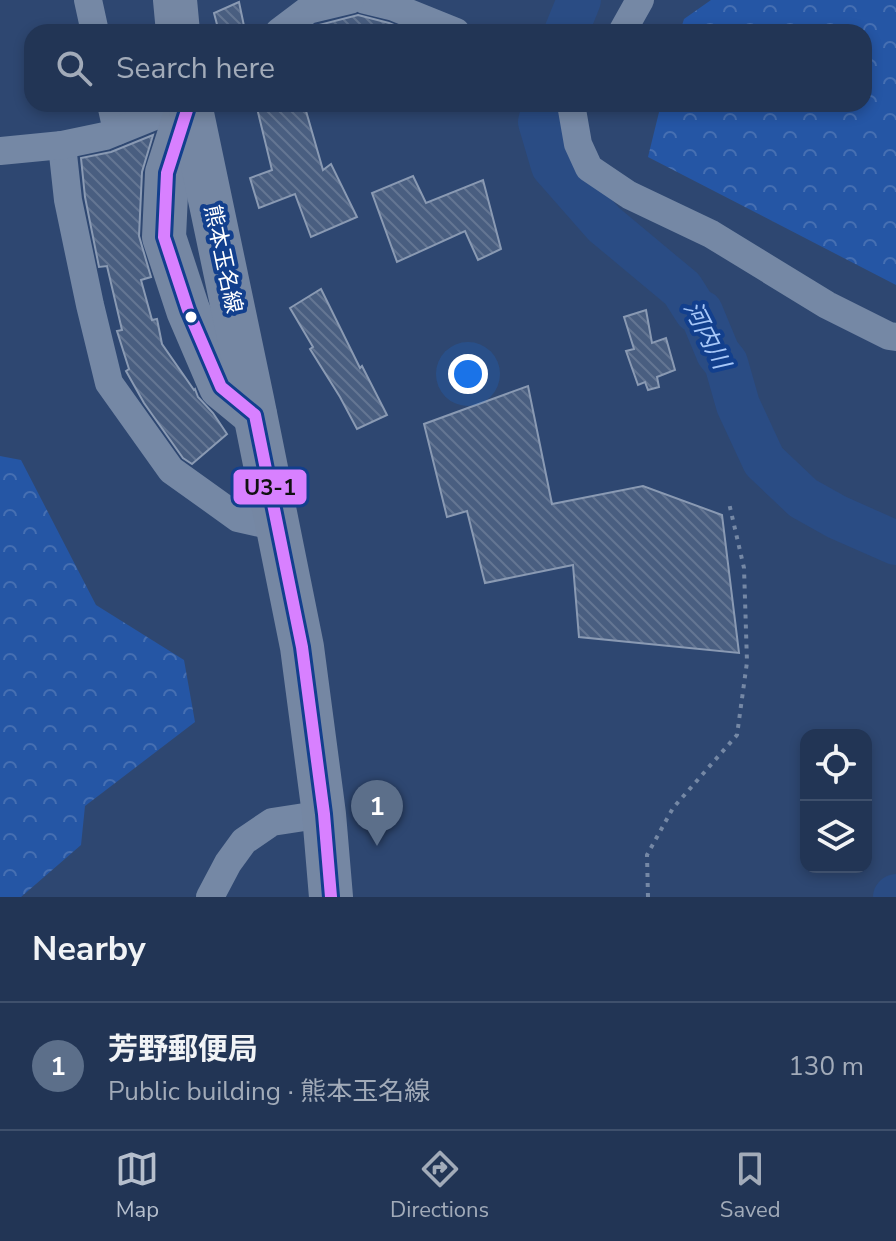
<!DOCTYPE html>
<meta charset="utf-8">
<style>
:root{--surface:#223555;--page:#2e405f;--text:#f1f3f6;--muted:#a2abb9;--line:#3f506c;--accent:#b6bfcd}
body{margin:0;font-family:"Nunito Sans","Noto Sans JP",sans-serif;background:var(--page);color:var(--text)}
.controls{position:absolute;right:24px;bottom:24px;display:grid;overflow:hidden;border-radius:16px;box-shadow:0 4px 12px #0003}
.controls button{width:72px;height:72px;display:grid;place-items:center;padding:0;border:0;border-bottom:2px solid var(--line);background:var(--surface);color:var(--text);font:40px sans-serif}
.you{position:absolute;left:468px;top:374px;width:28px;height:28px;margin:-20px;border:6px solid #fff;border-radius:50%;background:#1a73e8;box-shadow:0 0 0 12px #1a73e833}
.badge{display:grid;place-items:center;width:52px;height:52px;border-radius:50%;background:var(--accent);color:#fff;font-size:26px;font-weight:700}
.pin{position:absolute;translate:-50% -66px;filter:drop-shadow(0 2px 4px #0008)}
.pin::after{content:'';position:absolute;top:42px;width:28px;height:24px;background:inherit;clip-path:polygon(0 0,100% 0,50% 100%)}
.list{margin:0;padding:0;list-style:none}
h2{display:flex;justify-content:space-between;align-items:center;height:104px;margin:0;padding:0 32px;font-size:34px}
h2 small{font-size:26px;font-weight:400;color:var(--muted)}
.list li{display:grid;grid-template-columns:52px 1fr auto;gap:24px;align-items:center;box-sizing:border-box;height:128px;padding:0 32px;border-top:2px solid var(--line)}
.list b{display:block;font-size:30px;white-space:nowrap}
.list p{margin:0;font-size:26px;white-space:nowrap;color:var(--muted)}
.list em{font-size:26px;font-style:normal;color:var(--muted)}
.icon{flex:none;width:44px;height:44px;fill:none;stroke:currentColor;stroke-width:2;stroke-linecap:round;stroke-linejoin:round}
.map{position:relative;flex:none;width:896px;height:897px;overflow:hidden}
.search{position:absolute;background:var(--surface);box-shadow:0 4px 12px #0003;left:24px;right:24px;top:24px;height:88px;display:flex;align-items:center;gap:20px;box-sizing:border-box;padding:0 28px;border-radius:24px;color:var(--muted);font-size:30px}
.sheet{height:232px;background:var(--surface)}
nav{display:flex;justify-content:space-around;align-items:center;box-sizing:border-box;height:112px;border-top:2px solid var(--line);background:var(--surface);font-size:22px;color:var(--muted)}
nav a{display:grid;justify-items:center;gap:4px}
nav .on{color:var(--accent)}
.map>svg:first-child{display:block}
.forest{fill:url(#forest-crowns)}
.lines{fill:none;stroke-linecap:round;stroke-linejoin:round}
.river{stroke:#2a4c84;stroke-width:44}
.building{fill:url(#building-back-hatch);stroke:#8a9ab3;stroke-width:2}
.path{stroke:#7588a5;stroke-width:4;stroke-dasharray:4 6;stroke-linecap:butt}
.minor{stroke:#7588a5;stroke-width:28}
.primary{stroke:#7587a3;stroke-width:44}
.bus-1-casing{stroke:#123f8d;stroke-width:18}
.bus-1{stroke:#d880ff;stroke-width:12}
.bus-dot{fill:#fff;stroke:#123f8d;stroke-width:3}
.labels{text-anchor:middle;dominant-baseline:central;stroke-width:8;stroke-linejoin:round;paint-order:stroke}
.street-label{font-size:22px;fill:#fff;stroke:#123f8d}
.water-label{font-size:24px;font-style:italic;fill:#a7c7f8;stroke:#123f8d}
.line-badge{stroke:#123f8d;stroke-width:3}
.pale-badge-label{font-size:22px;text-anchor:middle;font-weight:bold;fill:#111}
</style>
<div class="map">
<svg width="896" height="897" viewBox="0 0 896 897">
<defs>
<pattern id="forest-crowns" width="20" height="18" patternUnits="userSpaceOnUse" patternTransform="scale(2)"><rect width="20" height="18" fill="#2556a5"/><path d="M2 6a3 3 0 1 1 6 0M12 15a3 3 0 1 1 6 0" fill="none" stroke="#466fb2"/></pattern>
<pattern id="building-back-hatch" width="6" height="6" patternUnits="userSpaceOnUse" patternTransform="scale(2)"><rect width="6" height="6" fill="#495e80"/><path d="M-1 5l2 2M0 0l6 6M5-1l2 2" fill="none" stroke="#647693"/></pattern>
</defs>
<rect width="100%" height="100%" fill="#2e4771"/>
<g class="forest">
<polygon points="711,0 896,0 896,285 648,157 661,104 864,104 864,32 680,32 684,19"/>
<polygon points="0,456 21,460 96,605 184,660 195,722 85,806 81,845 21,897 0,897"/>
</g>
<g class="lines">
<g class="river">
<polyline points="566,32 579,0"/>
<polyline points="545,104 540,122 553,166 604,224 682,289 696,311 701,312 718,353 726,363 738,405 764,461 803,498 837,517 896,543"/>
<polyline points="895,897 896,896"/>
</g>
</g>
<g class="building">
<polygon points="239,2 244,26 232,32 219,32 214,13"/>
<polygon points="358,15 389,23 411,32 314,32 315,26"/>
<polygon points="256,104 304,104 323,170 331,164 357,217 311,237 295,194 259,208 250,178 272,170"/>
<polygon points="153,135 142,172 139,236 151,277 141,280 152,320 157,319 162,344 194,390 195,389 198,397 213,413 227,434 192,464 183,458 144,403 126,371 129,369 117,331 122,330 107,266 99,267 85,197 81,158 111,152"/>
<polygon points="413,176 426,203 483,180 501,249 478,260 465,231 397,262 372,193"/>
<polygon points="321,289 360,368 362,366 387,415 357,429 340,397 310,349 313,347 290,308"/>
<polygon points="646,310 652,343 666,338 675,370 657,377 659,387 648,390 645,382 638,385 626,351 634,349 624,317"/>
<polygon points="528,386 552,504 643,486 722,515 739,653 579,637 573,565 485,583 467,511 447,517 424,424"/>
</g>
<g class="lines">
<polyline class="path" points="648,897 647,855 673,808 737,735 747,662 744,568 729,503"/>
<g class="minor">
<polyline points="88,0 95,32"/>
<polyline points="365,0 394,7 456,32"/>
<polyline points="279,32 308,10 350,0"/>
<polyline points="622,32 640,0"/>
<polyline points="111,104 117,131"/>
<polyline points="571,104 578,144 589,168 629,195 711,234 827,305 889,336 896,337"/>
<polyline points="62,145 68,200 90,305 109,383 171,470 238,518 278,527"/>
<polyline points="0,151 62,145 105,136 184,104"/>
<polyline points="210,897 228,863 244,841 272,822 324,814"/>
</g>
<g class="primary">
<polyline points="175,0 178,32"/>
<polyline points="189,104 167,173 164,237 188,310 221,387 255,415"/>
<polyline points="190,104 252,399 302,647 324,814 331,897"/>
</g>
<g class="bus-1-casing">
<polyline id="bus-1" points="189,104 167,173 164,237 188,310 221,387 255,415 302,647 324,814 331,897"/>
</g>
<use href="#bus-1" class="bus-1"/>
</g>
<circle class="bus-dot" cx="191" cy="317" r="7"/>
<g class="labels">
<g class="street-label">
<text transform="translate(223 259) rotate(78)">熊本玉名線</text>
</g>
<g class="water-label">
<text transform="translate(707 335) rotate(63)">河内川</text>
</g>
</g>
<rect class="line-badge" x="232" y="468" width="76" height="38" rx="8" fill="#d880ff"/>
<g class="pale-badge-label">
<text x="270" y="495">U3-1</text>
</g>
</svg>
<div class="controls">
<button><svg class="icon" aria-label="locate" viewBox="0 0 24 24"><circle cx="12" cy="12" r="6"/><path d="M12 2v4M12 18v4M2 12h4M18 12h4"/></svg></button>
<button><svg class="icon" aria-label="layers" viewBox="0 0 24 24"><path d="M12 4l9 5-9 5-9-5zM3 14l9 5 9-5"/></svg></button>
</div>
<div class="you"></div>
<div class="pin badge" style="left:377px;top:846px;background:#5c6f8a">1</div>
<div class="search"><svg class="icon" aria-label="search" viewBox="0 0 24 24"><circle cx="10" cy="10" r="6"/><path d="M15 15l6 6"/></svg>Search here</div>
</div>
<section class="sheet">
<h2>Nearby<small></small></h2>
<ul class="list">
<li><span class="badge" style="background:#5c6f8a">1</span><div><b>芳野郵便局</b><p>Public building · 熊本玉名線</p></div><em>130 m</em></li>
</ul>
</section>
<nav>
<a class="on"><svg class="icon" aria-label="map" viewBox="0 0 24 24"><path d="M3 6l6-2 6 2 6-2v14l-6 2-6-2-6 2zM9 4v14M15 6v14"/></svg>Map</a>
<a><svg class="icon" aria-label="directions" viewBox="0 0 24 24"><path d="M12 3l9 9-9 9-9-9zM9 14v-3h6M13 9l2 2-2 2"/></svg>Directions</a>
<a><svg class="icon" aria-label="saved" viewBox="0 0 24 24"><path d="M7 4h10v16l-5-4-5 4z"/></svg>Saved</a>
</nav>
